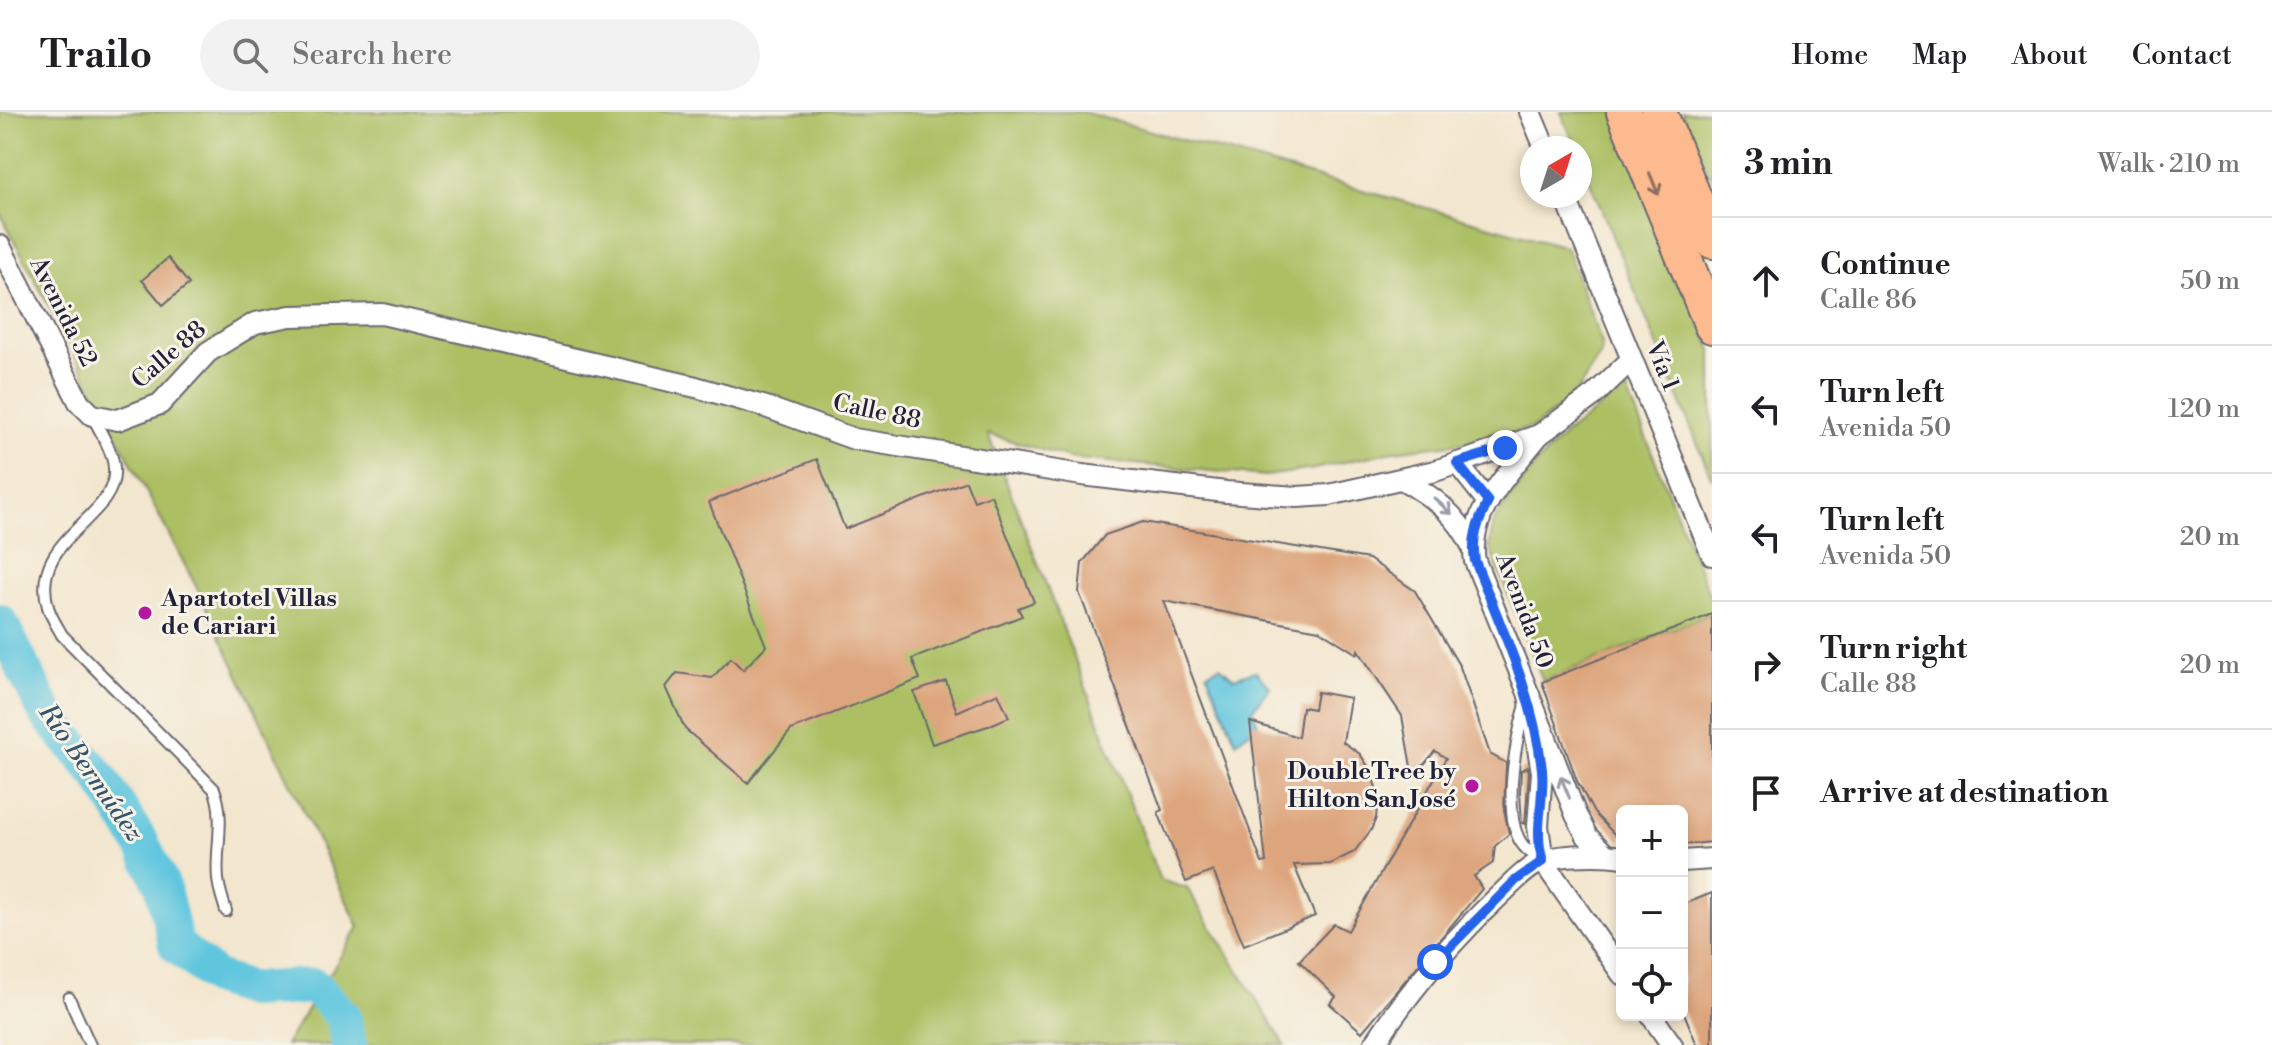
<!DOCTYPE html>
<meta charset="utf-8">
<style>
:root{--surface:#fff;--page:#f2f2f2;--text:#202124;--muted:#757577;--line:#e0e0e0}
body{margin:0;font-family:"Libre Bodoni",serif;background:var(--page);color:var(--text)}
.controls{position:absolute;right:24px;bottom:24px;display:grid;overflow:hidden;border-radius:12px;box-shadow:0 4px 12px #0003}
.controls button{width:72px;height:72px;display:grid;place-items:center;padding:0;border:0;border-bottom:2px solid var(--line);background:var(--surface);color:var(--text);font:40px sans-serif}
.compass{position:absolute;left:1520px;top:24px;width:72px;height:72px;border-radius:50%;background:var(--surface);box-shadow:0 4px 12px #0003;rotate:39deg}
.stop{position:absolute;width:24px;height:24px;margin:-18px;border:6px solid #2563eb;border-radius:50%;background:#fff}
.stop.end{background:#2563eb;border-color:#fff;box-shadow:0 2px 8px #0008}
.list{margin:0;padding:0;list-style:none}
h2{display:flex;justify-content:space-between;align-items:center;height:104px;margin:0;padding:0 32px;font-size:34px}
h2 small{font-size:26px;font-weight:400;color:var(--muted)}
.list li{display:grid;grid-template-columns:52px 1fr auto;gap:24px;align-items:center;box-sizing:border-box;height:128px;padding:0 32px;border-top:2px solid var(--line)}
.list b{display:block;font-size:30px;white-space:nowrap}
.list p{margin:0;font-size:26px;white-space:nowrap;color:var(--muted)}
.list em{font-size:26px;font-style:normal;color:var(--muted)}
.icon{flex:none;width:44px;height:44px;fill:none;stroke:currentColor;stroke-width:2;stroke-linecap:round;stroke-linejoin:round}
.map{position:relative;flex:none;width:1712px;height:933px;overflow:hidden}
header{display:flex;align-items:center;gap:48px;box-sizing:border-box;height:112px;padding:0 40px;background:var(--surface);border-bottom:2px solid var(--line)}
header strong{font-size:38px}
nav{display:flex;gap:44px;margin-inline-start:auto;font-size:28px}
.search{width:560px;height:72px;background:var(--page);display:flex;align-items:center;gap:20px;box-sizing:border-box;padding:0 28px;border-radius:44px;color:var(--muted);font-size:30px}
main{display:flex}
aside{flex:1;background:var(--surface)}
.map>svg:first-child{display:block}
.green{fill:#acbf63;stroke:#67704f;stroke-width:2}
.water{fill:#60c6de;stroke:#41748c;stroke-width:2}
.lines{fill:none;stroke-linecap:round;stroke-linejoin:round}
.river{stroke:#60c6de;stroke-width:36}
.building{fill:#dda57d}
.service-casing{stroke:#6b676e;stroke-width:14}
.minor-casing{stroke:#6b676e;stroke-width:24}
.trunk-casing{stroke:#6b676e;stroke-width:38}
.service{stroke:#fff;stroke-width:10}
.minor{stroke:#fff;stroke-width:20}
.trunk{stroke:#fcba8e;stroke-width:34}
.oneway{stroke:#8f6e64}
.oneway2{stroke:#9c9ca7}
.route{stroke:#2563eb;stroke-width:10}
.poi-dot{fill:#b5179e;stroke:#f7f3e8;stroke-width:3}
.labels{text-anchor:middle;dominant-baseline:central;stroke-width:6;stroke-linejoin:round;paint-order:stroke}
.street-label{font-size:24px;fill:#22223b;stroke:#f7f3e8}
.poi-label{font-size:24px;font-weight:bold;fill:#22223b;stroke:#f7f3e8;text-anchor:start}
.water-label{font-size:26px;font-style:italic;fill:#35536c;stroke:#f7f3e8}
</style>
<header>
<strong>Trailo</strong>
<div class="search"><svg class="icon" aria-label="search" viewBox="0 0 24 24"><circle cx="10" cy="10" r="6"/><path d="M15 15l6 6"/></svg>Search here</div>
<nav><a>Home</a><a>Map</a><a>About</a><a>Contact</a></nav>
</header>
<main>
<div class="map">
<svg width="1712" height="933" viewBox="0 0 1712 933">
<rect width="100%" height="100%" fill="#f7f3e8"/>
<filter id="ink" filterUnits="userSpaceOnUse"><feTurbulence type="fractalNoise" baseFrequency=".0125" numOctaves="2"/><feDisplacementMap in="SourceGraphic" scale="16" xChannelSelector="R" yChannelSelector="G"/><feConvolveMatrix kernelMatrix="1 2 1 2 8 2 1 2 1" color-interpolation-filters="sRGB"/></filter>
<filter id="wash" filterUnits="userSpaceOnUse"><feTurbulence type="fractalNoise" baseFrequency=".006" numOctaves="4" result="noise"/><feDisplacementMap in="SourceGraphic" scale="32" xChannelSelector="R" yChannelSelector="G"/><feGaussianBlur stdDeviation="1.8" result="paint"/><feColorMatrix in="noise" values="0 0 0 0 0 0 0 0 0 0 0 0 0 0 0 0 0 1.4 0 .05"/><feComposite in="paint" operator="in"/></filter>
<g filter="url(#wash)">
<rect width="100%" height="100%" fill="#f3e6ce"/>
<g class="green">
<polygon points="0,0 1083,0 1566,135 1602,232 1601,242 1576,281 1536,314 1494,327 1393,339 1314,357 1266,364 1069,346 988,322 1160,768 1187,776 1285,933 285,933 359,815 198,478 0,101"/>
<polygon points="1561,0 1614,0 1712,238 1712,367 1580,45 1580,36 1576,36"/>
<polygon points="1682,0 1712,0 1712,68"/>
<polygon points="1626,276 1712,489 1712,502 1543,569 1489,435 1494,408 1539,349 1566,321"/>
</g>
<polygon class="water" points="1220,554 1234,566 1255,559 1270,575 1252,598 1258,613 1236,630 1207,561"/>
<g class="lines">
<polyline class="river" points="0,510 46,601 100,665 142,732 162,773 176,833 216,866 252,878 314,874 343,904 349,933"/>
</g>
<g id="blocks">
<g class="building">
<polygon points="168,146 189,172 163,193 142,168"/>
<polygon points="817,347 845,417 966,369 974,389 991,383 1034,490 1018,496 1022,504 912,547 920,567 791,618 748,671 685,617 666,575 677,561 712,566 731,546 743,558 766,534 709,390"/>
<polygon points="1143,410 1369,447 1415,479 1460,555 1490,642 1506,651 1504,698 1509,722 1495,734 1493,751 1474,764 1482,777 1362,920 1330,892 1336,885 1299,849 1334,812 1348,819 1446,646 1435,639 1413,666 1402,604 1358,538 1357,542 1319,518 1164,489 1262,751 1266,750 1250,610 1298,625 1302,595 1314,597 1317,580 1350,586 1343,630 1360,642 1371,659 1378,683 1376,706 1371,718 1354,740 1330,752 1294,753 1315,804 1244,833 1213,759 1186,770 1158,700 1162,698 1079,480 1082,451 1105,423"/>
<polygon points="1712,502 1712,730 1682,733 1682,699 1622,699 1622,730 1594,701 1577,669 1542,570"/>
<polygon points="946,569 957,600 998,581 1009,605 988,614 932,632 914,580"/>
<polygon points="1528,655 1529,661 1525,712 1522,711 1520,680 1521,658"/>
<polygon points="1712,781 1712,933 1697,933 1682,896 1682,793"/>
</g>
</g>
</g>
<g filter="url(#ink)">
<use href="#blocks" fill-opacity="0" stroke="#6b676e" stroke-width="2"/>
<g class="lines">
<g class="service-casing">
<g id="service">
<path d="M93,305C100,320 113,339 114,356C119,407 28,425 48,495C51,505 57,514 62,523L214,677C226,707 215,736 218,767C219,778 223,788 226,799"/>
<path d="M1526,593C1516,625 1503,696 1519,727C1524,737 1532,742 1541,747"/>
<polyline points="69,886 90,933"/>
</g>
</g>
<g class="minor-casing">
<g id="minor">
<polyline points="1530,0 1545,36"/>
<polyline points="1565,84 1712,443"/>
<polyline points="0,134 79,290 92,303 118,308 160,292 208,240 255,211 290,204 382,202 696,275 763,294 854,327 1082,363 1226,380 1297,385 1329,383 1435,359 1539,323 1593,284 1631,248"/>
<polyline points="1457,351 1488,390"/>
<path d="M1402,367C1433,385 1456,401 1472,434"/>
<path d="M1529,583L1475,449C1466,400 1512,358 1539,323"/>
<polyline points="1605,742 1587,724 1576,703 1529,583 1542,660 1538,714 1543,749 1622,862"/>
<polyline points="1682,749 1712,747"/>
<polyline points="1651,903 1672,933"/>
<path d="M1374,933C1410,877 1452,829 1500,783C1512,772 1527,755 1543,749C1559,742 1605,742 1622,745"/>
</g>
</g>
<g class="trunk-casing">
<g id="trunk">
<polyline points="1624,0 1712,214"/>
<polyline points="1659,0 1712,129"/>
</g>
</g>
<use href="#service" class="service"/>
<use href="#minor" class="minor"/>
<use href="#trunk" class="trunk"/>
</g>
<defs><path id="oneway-shaft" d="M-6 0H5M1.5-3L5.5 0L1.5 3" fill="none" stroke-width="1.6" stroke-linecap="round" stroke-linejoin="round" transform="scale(2)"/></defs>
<use class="oneway" href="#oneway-shaft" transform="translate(1654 72) rotate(68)"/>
<g class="oneway2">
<use href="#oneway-shaft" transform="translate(1443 394) rotate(42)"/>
<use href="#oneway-shaft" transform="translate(1565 675) rotate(-112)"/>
</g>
</g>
<g class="lines" filter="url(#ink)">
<path class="route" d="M1435,850L1516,768L1543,749C1533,718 1545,688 1542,658C1534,583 1502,518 1475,449C1471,426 1478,410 1488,390L1457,351L1505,336"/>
</g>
<g class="poi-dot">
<circle cx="145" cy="501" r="8"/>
<circle cx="1472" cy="674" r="8"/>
</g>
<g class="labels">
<g class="street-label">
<text transform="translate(63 200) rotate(63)">Avenida 52</text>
<text transform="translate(169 243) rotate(-41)">Calle 88</text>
<text transform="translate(1662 254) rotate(68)">Vía 1</text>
<text transform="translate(877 300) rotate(12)">Calle 88</text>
<text transform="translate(1524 499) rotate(69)">Avenida 50</text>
</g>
<g class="poi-label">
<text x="161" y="487">Apartotel Villas<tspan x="161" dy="28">de Cariari</tspan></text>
<text x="1456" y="660" text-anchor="end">DoubleTree by<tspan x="1456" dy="28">Hilton San José</tspan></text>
</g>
<g class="water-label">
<text transform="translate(91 661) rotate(55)">Río Bermúdez</text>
</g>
</g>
</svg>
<div class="controls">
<button>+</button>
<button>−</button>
<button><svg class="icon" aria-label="locate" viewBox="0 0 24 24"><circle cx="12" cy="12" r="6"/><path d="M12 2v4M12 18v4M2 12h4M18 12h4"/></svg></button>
</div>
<svg class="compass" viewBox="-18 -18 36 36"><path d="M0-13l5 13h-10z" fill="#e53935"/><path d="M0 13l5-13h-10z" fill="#757577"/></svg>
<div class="stop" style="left:1435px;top:850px"></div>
<div class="stop end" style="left:1505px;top:336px"></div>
</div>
<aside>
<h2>3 min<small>Walk · 210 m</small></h2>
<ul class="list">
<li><svg class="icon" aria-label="ahead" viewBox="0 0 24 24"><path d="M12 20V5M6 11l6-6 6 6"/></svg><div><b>Continue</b><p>Calle 86</p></div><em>50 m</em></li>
<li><svg class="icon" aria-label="left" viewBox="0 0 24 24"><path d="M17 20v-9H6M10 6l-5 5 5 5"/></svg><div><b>Turn left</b><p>Avenida 50</p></div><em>120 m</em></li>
<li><svg class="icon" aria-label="left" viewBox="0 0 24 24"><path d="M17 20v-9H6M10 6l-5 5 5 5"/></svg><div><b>Turn left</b><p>Avenida 50</p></div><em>20 m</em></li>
<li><svg class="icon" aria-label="right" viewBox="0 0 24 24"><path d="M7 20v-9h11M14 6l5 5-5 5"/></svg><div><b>Turn right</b><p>Calle 88</p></div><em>20 m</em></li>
<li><svg class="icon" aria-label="arrive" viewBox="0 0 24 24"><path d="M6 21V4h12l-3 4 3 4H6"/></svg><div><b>Arrive at destination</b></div></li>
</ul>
</aside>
</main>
